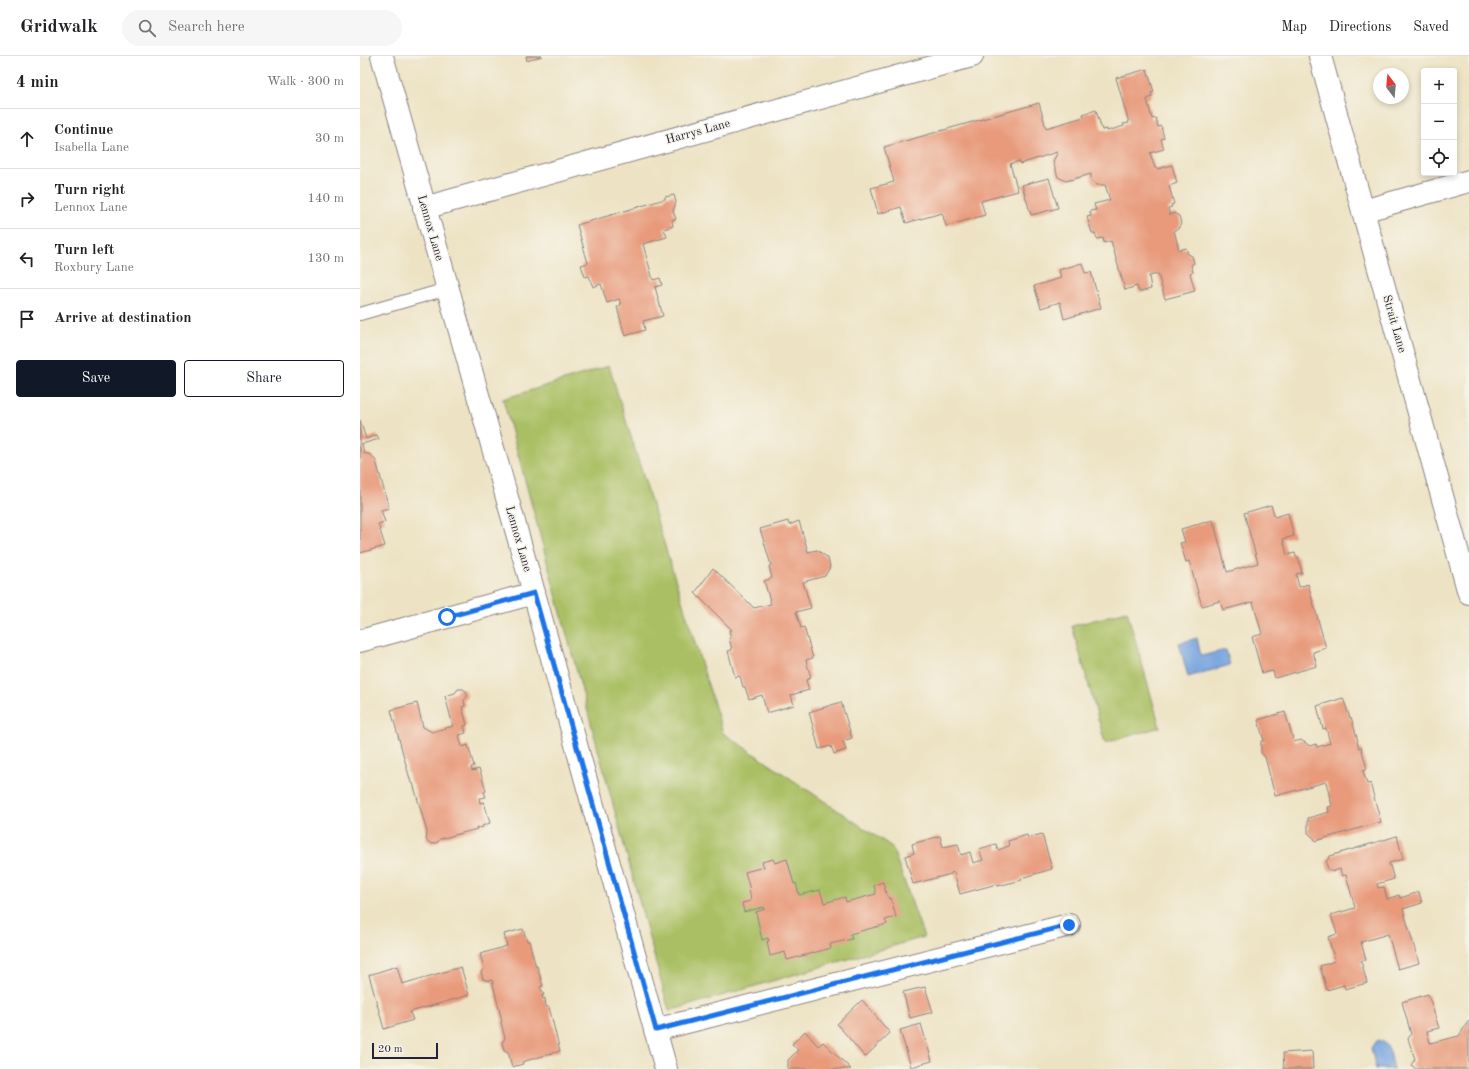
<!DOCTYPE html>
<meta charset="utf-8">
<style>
:root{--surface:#fff;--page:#f6f6f6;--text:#202124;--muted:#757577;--line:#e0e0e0;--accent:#111827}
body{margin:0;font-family:"Old Standard TT",serif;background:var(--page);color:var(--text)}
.controls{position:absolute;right:12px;top:12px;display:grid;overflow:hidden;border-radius:4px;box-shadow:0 2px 6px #0003}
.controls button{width:36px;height:36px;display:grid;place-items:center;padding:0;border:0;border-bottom:1px solid var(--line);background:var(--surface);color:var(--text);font:20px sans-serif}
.compass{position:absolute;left:1013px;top:12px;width:36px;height:36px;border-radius:50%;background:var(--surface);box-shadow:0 2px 6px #0003;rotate:344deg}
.scale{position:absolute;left:12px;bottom:10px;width:66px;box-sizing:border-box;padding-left:4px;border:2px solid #22223b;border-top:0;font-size:11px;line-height:14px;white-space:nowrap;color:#22223b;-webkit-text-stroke:3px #f7f3e8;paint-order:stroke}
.stop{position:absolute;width:12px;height:12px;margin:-9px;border:3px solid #1a73e8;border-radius:50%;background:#fff}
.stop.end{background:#1a73e8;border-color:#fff;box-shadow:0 1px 4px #0008}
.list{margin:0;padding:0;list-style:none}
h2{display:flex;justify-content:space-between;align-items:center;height:52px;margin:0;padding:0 16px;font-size:17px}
h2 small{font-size:13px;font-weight:400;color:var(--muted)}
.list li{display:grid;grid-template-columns:26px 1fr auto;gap:12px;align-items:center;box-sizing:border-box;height:60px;padding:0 16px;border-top:1px solid var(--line)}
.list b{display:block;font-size:15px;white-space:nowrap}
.list p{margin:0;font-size:13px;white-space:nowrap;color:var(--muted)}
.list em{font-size:13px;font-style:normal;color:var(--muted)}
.actions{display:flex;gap:8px;padding:12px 16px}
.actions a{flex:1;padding:9px 0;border:1px solid var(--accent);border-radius:4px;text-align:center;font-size:14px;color:var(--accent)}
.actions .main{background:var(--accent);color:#fff}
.icon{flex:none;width:22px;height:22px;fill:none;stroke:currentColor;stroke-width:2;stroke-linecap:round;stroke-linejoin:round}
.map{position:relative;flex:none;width:1109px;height:1013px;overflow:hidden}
header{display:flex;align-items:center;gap:24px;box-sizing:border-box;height:56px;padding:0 20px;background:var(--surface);border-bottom:1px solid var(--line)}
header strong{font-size:19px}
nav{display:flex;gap:22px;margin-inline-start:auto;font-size:14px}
.search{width:280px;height:36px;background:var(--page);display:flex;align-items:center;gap:10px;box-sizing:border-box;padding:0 14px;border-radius:22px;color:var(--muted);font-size:15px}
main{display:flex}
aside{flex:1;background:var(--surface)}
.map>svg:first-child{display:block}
.green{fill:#aabf63;stroke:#66704f}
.water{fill:#75a3de;stroke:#4c628c}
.building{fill:#e89a7a}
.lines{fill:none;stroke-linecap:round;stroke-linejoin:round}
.service-casing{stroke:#888280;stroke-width:14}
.minor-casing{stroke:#888280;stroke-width:24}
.service{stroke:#fff;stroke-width:12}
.minor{stroke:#fff;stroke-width:22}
.route{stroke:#1a73e8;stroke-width:5}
.labels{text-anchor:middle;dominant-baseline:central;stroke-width:3;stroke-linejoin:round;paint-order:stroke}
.street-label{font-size:12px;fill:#22223b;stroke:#f7f3e8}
</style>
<header>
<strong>Gridwalk</strong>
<div class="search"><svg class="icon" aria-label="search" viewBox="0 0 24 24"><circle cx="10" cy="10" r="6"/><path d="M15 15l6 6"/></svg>Search here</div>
<nav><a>Map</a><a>Directions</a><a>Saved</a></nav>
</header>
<main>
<aside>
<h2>4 min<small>Walk · 300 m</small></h2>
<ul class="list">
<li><svg class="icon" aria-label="ahead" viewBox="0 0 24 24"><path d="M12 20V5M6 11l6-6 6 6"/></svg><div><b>Continue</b><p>Isabella Lane</p></div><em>30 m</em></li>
<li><svg class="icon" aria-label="right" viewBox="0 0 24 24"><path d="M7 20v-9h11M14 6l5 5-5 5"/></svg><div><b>Turn right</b><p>Lennox Lane</p></div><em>140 m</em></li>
<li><svg class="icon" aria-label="left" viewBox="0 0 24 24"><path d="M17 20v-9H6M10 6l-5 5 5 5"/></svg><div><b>Turn left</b><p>Roxbury Lane</p></div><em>130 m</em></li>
<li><svg class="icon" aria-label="arrive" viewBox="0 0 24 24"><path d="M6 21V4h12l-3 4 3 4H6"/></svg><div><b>Arrive at destination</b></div></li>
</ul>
<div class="actions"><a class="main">Save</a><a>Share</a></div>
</aside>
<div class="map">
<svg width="1109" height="1013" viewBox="0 0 1109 1013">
<rect width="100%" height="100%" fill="#f7f3e8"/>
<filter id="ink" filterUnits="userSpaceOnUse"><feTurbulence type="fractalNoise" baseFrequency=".025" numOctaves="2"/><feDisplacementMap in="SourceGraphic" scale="8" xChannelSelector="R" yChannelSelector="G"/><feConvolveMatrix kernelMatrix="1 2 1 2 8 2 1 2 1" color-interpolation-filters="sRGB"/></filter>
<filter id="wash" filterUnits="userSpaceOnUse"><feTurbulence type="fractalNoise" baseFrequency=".012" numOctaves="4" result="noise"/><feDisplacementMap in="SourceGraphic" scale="16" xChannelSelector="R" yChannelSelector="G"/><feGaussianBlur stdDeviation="0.9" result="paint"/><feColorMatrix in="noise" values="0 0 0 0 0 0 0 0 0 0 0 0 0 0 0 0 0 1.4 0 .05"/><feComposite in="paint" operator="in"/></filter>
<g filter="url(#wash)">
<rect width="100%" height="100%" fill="#ede3c4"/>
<g class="green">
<polygon points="249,310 363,677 532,791 564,881 309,955 143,343"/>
<polygon points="767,555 800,671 745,687 712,570"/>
</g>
<g class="water">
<polygon points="837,582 841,600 866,594 870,609 828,621 819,587"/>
<path d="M1019,984C1031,987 1031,1003 1034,1013H1016L1011,992L1015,986Z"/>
</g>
<g id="blocks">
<g class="building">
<polygon points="166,0 182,0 167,5"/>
<polygon points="787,13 794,36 791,37 792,41 787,43 792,63 796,62 798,71 801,70 804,82 801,83 804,93 790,97 795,112 796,112 797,113 812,109 817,127 809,130 814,148 811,149 812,151 808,152 810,159 814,157 819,160 821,167 818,173 814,174 819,194 826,192 828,198 832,200 834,207 831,209 833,216 830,217 835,235 805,243 798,218 789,220 791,233 779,236 777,230 765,234 751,185 744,187 743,182 737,183 735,177 732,177 727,161 731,160 730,155 736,154 734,148 750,144 745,129 737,129 734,127 731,123 731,118 706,125 698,121 693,105 697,98 697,96 660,108 659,105 650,108 658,135 621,145 625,159 586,170 582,157 546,167 541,151 518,158 511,132 534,126 524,91 679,47 686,72 724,61 723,58 736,54 742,74 747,73 747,75 764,70 763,68 769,67 756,22"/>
<polygon points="689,122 698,152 671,159 662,129"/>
<polygon points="314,139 316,146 313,155 316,163 312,164 313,170 304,173 307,181 283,188 293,224 300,222 302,229 295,231 303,260 283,265 285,274 265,280 257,251 261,249 259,243 247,247 241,228 233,231 229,220 225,221 221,209 228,207 217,169 305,143 305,141"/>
<polygon points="722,207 725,217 731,216 741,252 704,263 700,246 681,252 674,230 701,222 699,214"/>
<polygon points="0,364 6,383 17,379 19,383 2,388 4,397 11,399 16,405 29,452 21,454 25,466 18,468 25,490 0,497"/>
<polygon points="911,449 915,461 928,457 934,480 923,483 927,499 935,497 936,501 938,501 942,517 936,518 939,531 948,528 966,592 953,596 957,610 915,622 913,615 902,617 892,581 902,578 893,546 863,554 860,545 842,550 829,505 826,506 820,487 825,486 821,473 853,464 867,516 898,507 884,457"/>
<polygon points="428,465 429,469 439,465 448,496 457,494 468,502 470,511 465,520 443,526 451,552 436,556 441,572 444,571 453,602 446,604 451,622 446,624 449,634 431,639 434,649 407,657 402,639 389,643 385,631 383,631 380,620 375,621 368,595 372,594 369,582 371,582 369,574 372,574 335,537 353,512 394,552 411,548 404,525 412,522 409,510 411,509 400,473"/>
<polygon points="98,633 103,633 106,635 107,638 107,641 104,644 105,650 102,651 107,669 104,670 106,677 99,679 102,691 108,689 114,710 111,711 112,715 119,713 121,718 126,735 124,736 126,741 119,742 120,747 124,746 130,767 122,770 123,771 119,772 118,771 116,771 117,773 80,783 78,786 72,788 66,784 67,776 53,727 51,727 31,654 57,647 63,671 72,676 93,670 85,640 95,637"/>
<polygon points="983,642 990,662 991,661 998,685 997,686 999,692 1001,691 1007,713 1003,715 1007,728 1010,727 1021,766 955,785 954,782 948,777 948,762 969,756 968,751 972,750 966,726 915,740 905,701 901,697 901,685 904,685 898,664 925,656 934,686 941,684 950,690 956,688 957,691 970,687 966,672 963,673 957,650"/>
<polygon points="481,646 492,682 483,685 486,694 474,698 471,690 459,693 449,656"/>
<polygon points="682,778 692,813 661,822 662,824 638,830 637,828 600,838 594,816 591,817 591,818 553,828 545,800 554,797 552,788 580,780 583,791 598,788 601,799 610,796 613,807 623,804 619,793 636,788 638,794 649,790 648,785 667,779 668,782"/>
<polygon points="1037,780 1043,803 1029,807 1034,823 1017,828 1018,832 1024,831 1027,843 1039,839 1040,842 1059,836 1062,847 1043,853 1059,907 1038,913 1028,878 1001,886 1006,904 1001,905 1007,927 985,933 984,929 967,934 960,910 975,905 968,881 977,878 971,859 995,852 986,819 982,820 980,813 972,816 968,813 966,806 970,800"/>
<polygon points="413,803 415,807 427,803 434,828 436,827 439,839 460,834 464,847 485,841 486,846 516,838 514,829 523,826 526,837 527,837 529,843 531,842 536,861 525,864 527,868 490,878 492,883 470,888 471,892 427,904 425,896 410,900 407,885 409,885 408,882 402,884 396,856 405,853 404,851 384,856 382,847 391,845 389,830 385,816 404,811 402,806"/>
<polygon points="163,873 167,885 169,885 176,911 177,910 183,930 180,931 184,939 182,939 183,943 185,942 186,951 189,951 200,995 162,1006 163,1008 152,1011 148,996 144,994 142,987 145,982 141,966 142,965 132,924 129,925 123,923 121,916 124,912 120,898 147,890 144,878"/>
<polygon points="37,910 42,928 101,911 109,939 50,956 53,964 24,973 9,919"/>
<polygon points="565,931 573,956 550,962 543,936"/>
<polygon points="1068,938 1079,972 1067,975 1070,987 1099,980 1109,964 1109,1013 1056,1013 1051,1009 1055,1003 1048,983 1051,978 1042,946"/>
<polygon points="502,944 530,977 505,1001 477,968"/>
<polygon points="561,968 572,1005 551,1011 540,974"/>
<polygon points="445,975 458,990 463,986 491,1013 428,1013 428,1004 438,994 432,988"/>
<polygon points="952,995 953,1013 924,1013 923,997"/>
</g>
</g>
</g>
<g filter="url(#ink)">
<use href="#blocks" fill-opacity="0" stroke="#888280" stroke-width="1"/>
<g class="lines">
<g class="service-casing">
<polyline id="service" points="0,258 87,233"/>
</g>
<g class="minor-casing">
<g id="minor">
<polyline points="22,0 174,537 306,1013"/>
<polyline points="960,0 1109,537"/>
<polyline points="64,152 612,0"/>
<polyline points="1003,155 1109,125"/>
<polyline points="0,585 174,537"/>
<polyline points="295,974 709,869"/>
</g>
</g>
<use href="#service" class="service"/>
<use href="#minor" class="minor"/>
</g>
</g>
<g class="lines" filter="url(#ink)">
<polyline class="route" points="87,561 174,537 296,974 709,869"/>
</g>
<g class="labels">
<g class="street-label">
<text transform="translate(338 76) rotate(-15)">Harrys Lane</text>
<text transform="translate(70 172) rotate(74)">Lennox Lane</text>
<text transform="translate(1034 268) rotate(74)">Strait Lane</text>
<text transform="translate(158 483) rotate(74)">Lennox Lane</text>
</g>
</g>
</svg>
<div class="controls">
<button>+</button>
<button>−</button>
<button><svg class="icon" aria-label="locate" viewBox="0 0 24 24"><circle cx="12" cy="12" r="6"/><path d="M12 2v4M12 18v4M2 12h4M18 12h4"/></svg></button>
</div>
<svg class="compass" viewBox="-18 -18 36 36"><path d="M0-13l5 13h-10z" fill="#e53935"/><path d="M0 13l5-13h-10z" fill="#757577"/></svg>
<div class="scale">20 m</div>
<div class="stop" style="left:87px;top:561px"></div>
<div class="stop end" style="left:709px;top:869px"></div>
</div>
</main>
